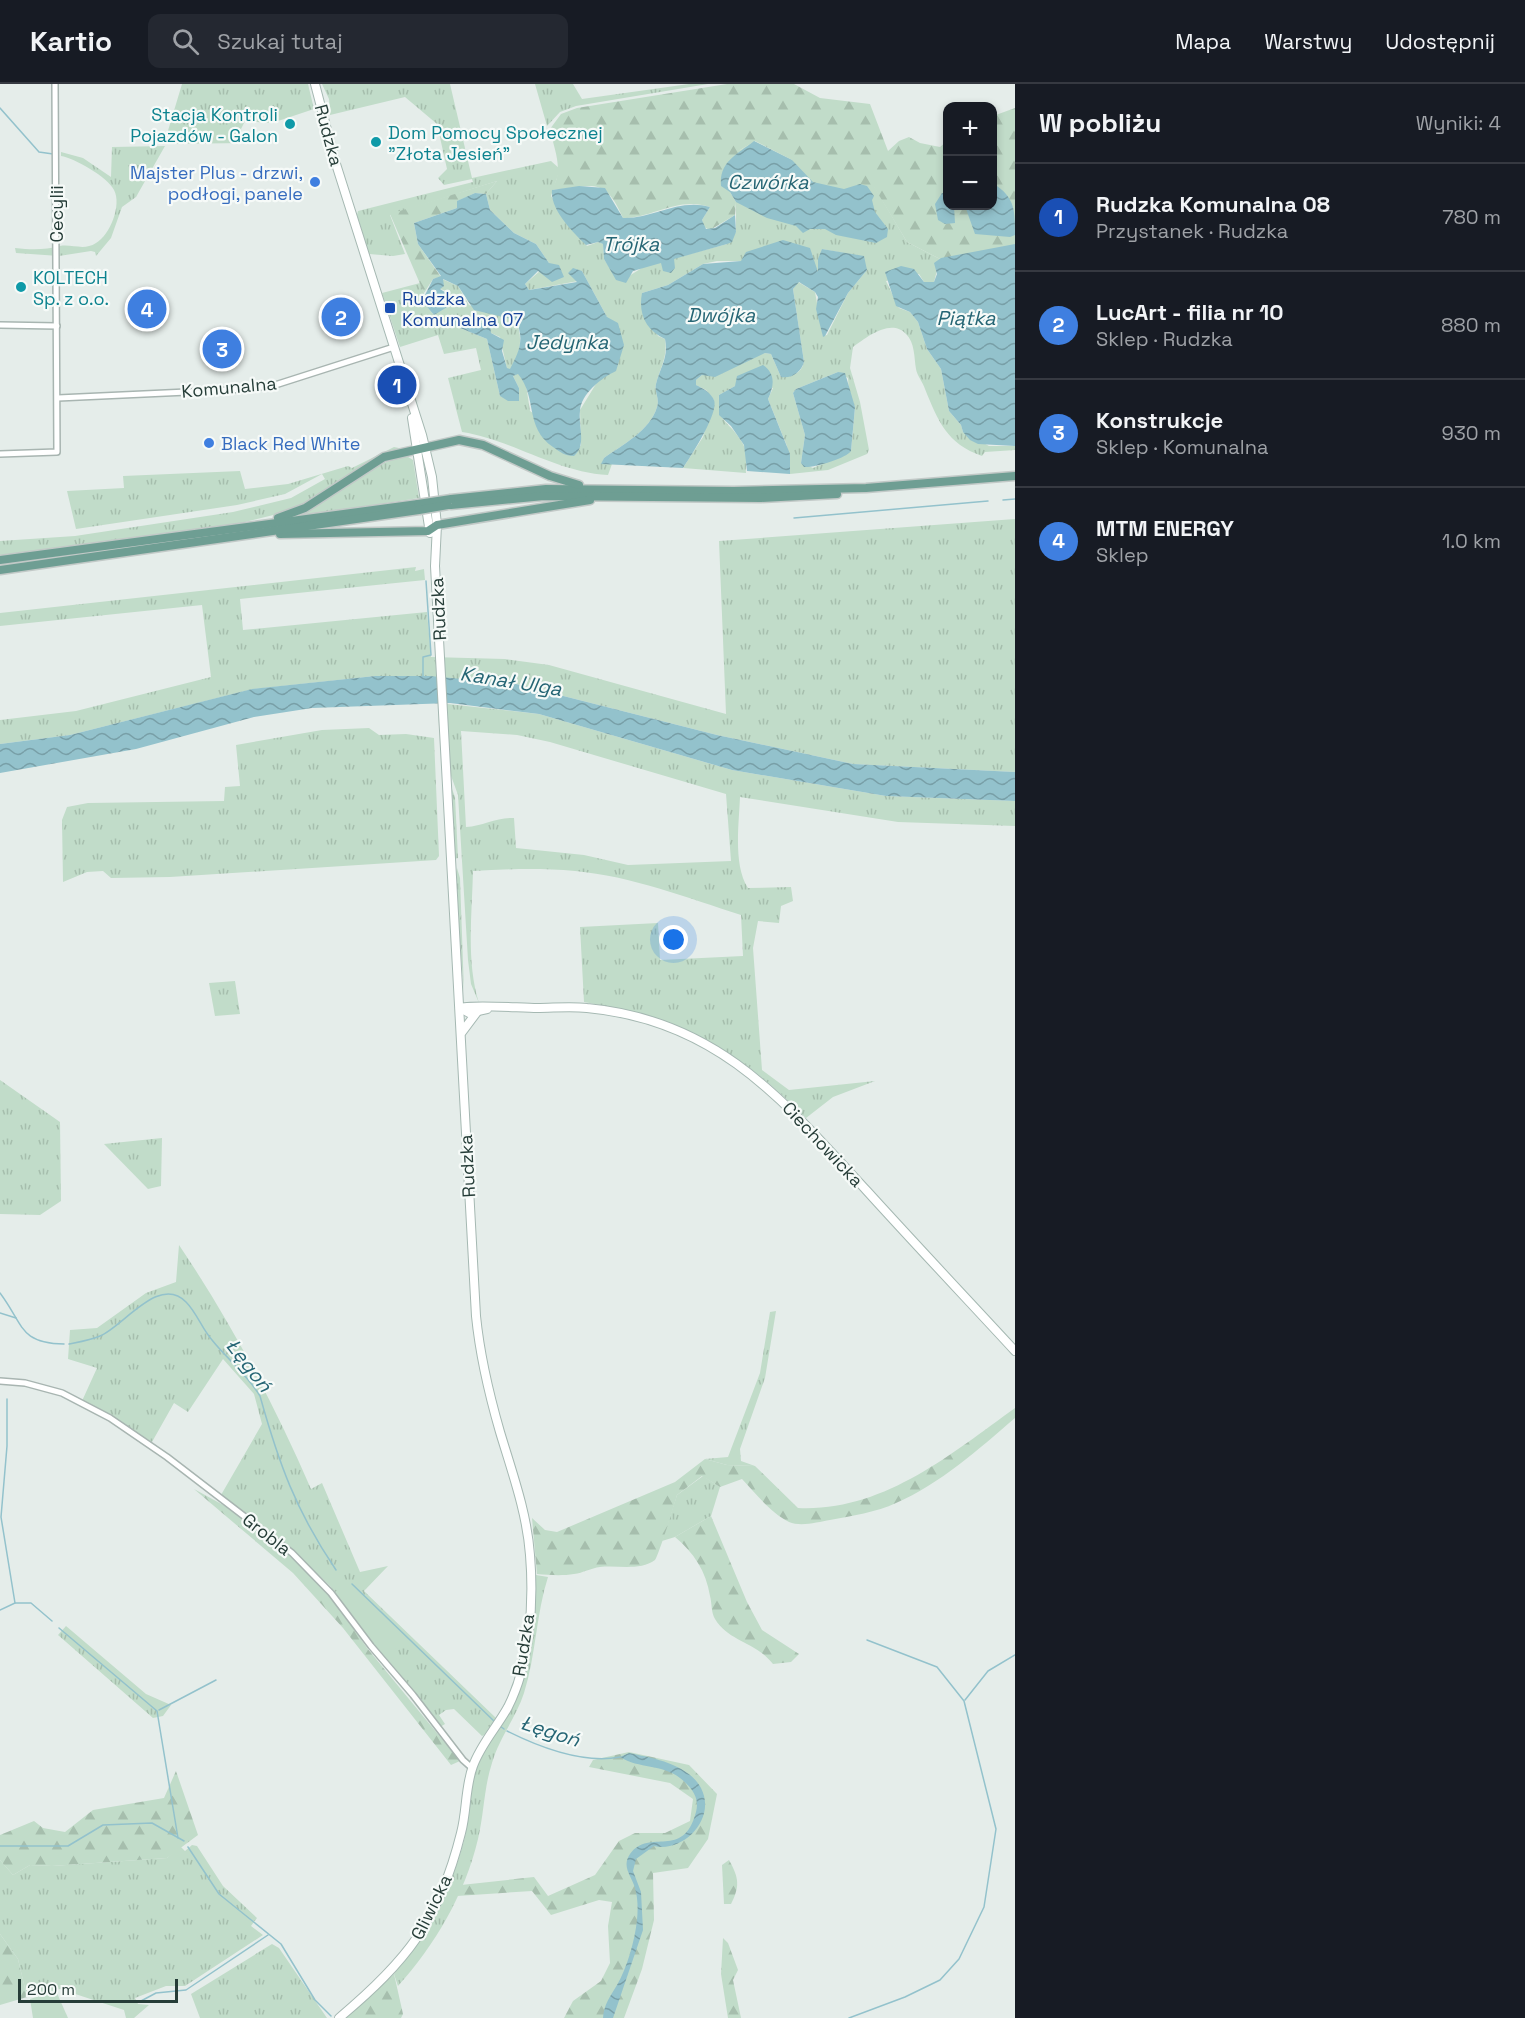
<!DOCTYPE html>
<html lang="pl">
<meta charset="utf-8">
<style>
:root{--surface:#171b24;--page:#242831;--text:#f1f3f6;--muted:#9ea1a6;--line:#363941;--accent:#b45309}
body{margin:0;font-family:"Space Grotesk",sans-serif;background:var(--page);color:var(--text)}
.controls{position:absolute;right:18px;top:18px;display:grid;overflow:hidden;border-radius:12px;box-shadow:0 3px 9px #0003}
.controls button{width:54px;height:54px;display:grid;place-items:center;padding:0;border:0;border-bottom:2px solid var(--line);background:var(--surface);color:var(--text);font:30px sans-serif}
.scale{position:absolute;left:18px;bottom:15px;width:160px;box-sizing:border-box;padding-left:6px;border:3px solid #263d38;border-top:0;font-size:16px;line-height:21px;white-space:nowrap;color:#263d38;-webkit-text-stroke:4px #f6faf8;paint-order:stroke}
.you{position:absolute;left:674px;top:856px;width:21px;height:21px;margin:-15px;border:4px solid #fff;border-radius:50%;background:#1a73e8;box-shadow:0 0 0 9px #1a73e833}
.badge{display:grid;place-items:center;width:39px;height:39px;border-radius:50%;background:var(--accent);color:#fff;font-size:20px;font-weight:700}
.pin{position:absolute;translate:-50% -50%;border:3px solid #fff;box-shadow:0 2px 6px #0006}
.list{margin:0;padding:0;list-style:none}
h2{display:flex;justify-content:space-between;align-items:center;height:78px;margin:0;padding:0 24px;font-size:26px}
h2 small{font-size:20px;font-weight:400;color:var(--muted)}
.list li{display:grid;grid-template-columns:39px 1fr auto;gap:18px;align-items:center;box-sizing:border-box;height:108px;padding:0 24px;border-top:2px solid var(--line)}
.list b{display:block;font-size:22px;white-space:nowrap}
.list p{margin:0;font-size:20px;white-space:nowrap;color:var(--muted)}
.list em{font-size:20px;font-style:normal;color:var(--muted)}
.icon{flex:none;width:33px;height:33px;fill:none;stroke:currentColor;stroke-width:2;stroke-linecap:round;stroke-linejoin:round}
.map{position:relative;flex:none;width:1015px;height:1934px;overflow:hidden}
header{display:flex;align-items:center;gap:36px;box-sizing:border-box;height:84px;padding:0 30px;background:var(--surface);border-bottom:2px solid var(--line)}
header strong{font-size:28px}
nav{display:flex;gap:33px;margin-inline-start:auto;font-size:21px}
.search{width:420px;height:54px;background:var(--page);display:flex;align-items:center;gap:15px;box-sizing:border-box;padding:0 21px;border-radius:12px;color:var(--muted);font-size:22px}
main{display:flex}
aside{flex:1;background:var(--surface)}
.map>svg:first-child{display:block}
.grass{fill:url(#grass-tufts);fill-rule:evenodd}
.forest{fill:url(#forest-firs)}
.garden{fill:#c1dcc9}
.water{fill:url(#water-waves)}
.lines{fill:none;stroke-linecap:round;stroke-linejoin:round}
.stream{stroke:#93c2cc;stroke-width:1.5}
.street-casing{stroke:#a8b5b1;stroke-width:8}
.secondary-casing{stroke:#a5b8b2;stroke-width:10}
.primary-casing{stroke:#c2c9c7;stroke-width:11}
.street{stroke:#fff;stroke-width:5}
.secondary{stroke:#fff;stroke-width:8}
.primary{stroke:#6e9e93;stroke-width:8}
.primary-bridge-casing{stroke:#c2c9c7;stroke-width:11;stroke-linecap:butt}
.primary-bridge{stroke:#6e9e93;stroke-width:8}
.culture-dot{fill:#0f9aa8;stroke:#f6faf8;stroke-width:2}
.shop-dot{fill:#3f7fe0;stroke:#f6faf8;stroke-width:2}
.transit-dot{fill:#1a4fb4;stroke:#f6faf8;stroke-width:2}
.labels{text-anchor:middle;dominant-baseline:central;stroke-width:4.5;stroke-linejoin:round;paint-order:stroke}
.culture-label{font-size:18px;fill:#0d838f;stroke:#f6faf8;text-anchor:start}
.street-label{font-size:18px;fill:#263d38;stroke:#f6faf8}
.shop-label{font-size:18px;fill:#366cbe;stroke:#f6faf8;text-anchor:end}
.transit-label{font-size:18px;fill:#164399;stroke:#f6faf8;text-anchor:start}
.water-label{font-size:20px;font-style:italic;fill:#256574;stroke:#f6faf8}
</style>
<header>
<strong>Kartio</strong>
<div class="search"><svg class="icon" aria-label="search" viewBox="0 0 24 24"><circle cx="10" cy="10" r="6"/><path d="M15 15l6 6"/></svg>Szukaj tutaj</div>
<nav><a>Mapa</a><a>Warstwy</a><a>Udostępnij</a></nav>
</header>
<main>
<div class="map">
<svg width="1015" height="1934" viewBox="0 0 1015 1934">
<defs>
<pattern id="grass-tufts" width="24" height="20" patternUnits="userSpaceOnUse" patternTransform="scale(1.5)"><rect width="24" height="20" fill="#c1dcc9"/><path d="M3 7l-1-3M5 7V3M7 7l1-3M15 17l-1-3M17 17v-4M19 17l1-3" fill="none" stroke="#a6bead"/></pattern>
<pattern id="forest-firs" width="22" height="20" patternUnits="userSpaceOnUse" patternTransform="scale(1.5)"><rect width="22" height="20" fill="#c1dcc9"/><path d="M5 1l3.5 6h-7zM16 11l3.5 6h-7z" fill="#a6bead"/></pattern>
<pattern id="water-waves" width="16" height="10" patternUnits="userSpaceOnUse" patternTransform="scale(1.5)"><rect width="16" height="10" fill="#93c2cc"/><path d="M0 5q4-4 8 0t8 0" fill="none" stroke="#789fa7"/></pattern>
</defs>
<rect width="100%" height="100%" fill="#e5edea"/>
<g class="grass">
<polygon points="182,0 308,0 314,25 272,39 245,37 241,45 246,59 164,60"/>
<path d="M322,0H450L472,94L551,77L560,85L551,112L587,162L598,158L603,160L604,175L615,192H629L645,182L727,160L736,148V118L730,73L754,57L792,76L874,102L907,158L940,175L934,198H924L919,190L886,197L899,224L910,228L918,238L927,265L941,285L949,327L961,341L963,348L989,362H1015V366L985,368L982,372C947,360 938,337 925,305C923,298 917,292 916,285C914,273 915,259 906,250C891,234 867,253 853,263L850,284L860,318L869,366L867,370L828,386L790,390L787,362L768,315L773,304L735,302L719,311C718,342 729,335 743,360C749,370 745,379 746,389L683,384L703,353L714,316L706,306L696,301V296L702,291L765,269L771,270L781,293C793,292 801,290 804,278L793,205L798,198L815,208L823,252L827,251L848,209L867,186L849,170L822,165L819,188L741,177H717L703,180L668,201L642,209L658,252L665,255C668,273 660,284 656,300C654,307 660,315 657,323C650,347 622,361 604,374L602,380H612L608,391C555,388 513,356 462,348L448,294L481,286L476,264L444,270L438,251L400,263L382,209L420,199L424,209L422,217L434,231L447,207L440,205L442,195L458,202L469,221L515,236C524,252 520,271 511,285H507L500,253L491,249L485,239L449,234L448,239L487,255L500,312L519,317V304L513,292L518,289L526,301L530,327L581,362L580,326L599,295L607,233L582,187L568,189L578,197L529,206L525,200L549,179L536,160L514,149L490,126L486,110L497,97L390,131L405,170L393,172L369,170L357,131L358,127L473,98L472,95L444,101L438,94L447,85L437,40L405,13L330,31L329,15ZM838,288L848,294L849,309L855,323L851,367L813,384L801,379L805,351L793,309L796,305Z"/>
<polygon points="535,0 573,0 582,15 689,0 708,0 576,22 560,28 547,42"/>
<path d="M165,62L136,113L122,123L111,154L96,172L95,168L91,167L59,172L16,169L15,164C32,166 45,166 60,162C73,160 84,167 96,159C110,151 122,121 114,106C108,93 74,74 61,72V68L83,74L111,93L112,63Z"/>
<polygon points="394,363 399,364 367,381 298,425 241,439 0,472 0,457 75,452 233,428 291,414 325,395 322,390 285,410 237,421 76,445 67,407 124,404 123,392 240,387 245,405 288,400 348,382 352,384"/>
<path d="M405,371L413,376L419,414L288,434C328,416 362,384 405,371Z"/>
<polygon points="1015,435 1015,688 853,680 717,651 516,600 375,592 253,605 70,651 0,660 0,636 76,627 211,593 202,521 0,542 0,529 416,483 415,487 424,485 425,496 240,515 243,546 427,528 431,573 505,575 549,581 726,630 719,457"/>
<path d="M438,619L539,630L732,686L886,712L1015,717V742L898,738L740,713C739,740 733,781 748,804L791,803L793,817L781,822L779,839L758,837L753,864L762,986L789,1006L875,997L833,1013L806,1034C735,963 684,936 584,918L580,843L658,839L660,876L743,872L741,831C688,814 631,792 575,787C541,784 507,785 473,787C472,830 466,878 479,919L471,900L468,876L458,711L450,689L447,645L439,643ZM461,647L517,651L550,658L726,710L731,777L628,781L584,771L516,764L514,734C497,733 483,742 466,743Z"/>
<polygon points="369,644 379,651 406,650 434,654 439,772 436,776 170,793 111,794 103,787 87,788 63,798 62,736 67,723 88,719 224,717 225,703 240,702 236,661 322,646"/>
<polygon points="452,705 455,713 458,774 454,775"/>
<polygon points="457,784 460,794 464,908 455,797"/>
<polygon points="235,897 240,930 215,932 209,899"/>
<polygon points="0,996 60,1038 61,1117 40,1131 0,1130"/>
<polygon points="162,1054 161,1102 148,1105 104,1060"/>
<path d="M179,1161C231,1238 274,1320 311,1405L322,1399L360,1488L388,1482L364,1507L496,1634L484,1651L482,1652L454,1625L446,1626L439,1631L445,1640L440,1643L330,1502L283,1457L221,1411L262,1340L254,1310L223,1275L188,1328L174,1319L152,1358L82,1317L97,1284L68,1275L70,1246L97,1244L146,1209L176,1198Z"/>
<polygon points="776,1227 765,1294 740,1365 741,1377 755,1382 727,1381 705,1375 728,1373 760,1289 770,1228"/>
<polygon points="703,1392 720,1403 711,1432 675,1453 662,1457 677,1411"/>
<path d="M536,1491L548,1493C536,1530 536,1571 524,1609C516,1634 499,1654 492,1679C484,1703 484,1730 478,1755C465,1810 435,1861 398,1902L394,1890C426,1848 455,1800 466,1748C470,1724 469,1698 478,1676C487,1655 506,1639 515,1618C530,1578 532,1533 536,1491Z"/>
<polygon points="66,1542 146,1610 171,1621 163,1632 153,1634 58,1551"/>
<polygon points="192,1761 197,1762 223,1802 257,1834 251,1842 263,1851 185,1902 166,1902 135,1914 138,1920 149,1921 134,1934 126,1934 124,1926 60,1905 27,1913 18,1875 0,1850 0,1776 13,1791 30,1781 52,1782 167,1774 180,1762 185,1767"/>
<polygon points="272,1860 279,1864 327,1934 200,1934 191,1910"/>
</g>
<g class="forest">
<path d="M727,0H794L820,14L870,20L888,67L899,57L909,53L920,59L940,63L947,57L948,122H992L993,32L1015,24V161L940,175L907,158L874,103L860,100L844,105L813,99L792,76L755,57L740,66L730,108L736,118L735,131L710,146L704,143L702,136L710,123C678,112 653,134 623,134C604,90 592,103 551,106C565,87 554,66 550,45L561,30L577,24Z"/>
<polygon points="497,97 486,110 475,109 458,117 457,124 414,139 418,160 441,193 433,195 424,209 390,130"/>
<path d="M1015,1324V1334C979,1365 940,1400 896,1419C877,1428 851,1432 830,1436C818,1438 801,1443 789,1438C771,1429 756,1410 742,1395L720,1403L702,1392L677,1411C675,1419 658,1473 655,1476C640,1487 618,1481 600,1483C591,1484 583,1489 574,1490C562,1492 549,1491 537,1490L532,1434L545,1446L557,1448L675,1398L705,1375L727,1381L755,1382L798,1424C882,1428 950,1371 1015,1324Z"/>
<polygon points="194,1405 225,1422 284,1466 330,1511 367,1564 460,1677 451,1681 343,1544 293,1489"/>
<path d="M711,1432L747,1518L762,1546L799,1570L791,1578L773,1580C755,1557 729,1558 715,1535C711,1529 712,1519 710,1512C706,1487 694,1469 675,1453Z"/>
<polygon points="629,1668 689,1681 717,1710 708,1755 688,1784 653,1789 654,1836 642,1885 624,1934 564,1934 573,1917 601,1897 610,1879 608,1842 612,1818 599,1816 551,1831 532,1807 457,1812 461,1801 534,1793 548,1812 595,1791 619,1757 635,1749 665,1749 690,1737 693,1715 670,1699 589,1683 593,1676"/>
<polygon points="176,1687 198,1751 167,1774 52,1782 30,1781 13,1791 0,1776 0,1751 34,1737 43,1744 65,1748 93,1726 164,1714"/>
<path d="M729,1776C739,1794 740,1802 731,1820H724L722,1781Z"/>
<polygon points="0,1850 18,1875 27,1913 0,1921"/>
<polygon points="723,1854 728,1859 738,1886 733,1896 741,1934 728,1934 721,1890"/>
<polygon points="394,1890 403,1930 401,1934 344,1934"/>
</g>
<g class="garden">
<polygon points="346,1498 406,1555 385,1574 334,1509"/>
<polygon points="56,1907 68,1934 33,1934 30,1915"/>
</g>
<g class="water">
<path d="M754,57L792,76L813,98L844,105L860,100L867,102L874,112L872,116L875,128L888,145L887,153L876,159L836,151L825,145H810L803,149L796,142L767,134L736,118L730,108L721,102C719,77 737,71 754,57Z"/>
<path d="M579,102L605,104L623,134C653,135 678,114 710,123L702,136L706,145L715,144L735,131L736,148L732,158L727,160L674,175L675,184L671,189L663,187L661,179L633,187L626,199L616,196L604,175L603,160L598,158L586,161C573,148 550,126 552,106Z"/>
<path d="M997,102C1015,115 1015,127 1015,151L1010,153L975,150L965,122H992L993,104Z"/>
<path d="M475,109L486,110L490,126L514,149L536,160L549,179L559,181L564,193L552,198L538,187L525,200L529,206L577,198L568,189L573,184L582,187L607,233L618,239L624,261L616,287C601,294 581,310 580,327C578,342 587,361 574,372C565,372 560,368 553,363C524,343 538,314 518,290L513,292L519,304V317H508L500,312L487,255L448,239L449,234H465L490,241L491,249L504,256L502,267L507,284L510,285C518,270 526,254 515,236L474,226L458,202L443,195L444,202L440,205L451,212L449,222L434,231L422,217L433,195L441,192L418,160L414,139L457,124V117Z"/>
<polygon points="942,109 947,110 948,122 954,122 955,139 945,140 938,136 935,120"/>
<path d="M783,156L810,164L818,188V175L822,165L864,172L867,186L848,209L825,252L823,253L816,225L818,213L815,208L799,198L793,205L804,278C801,288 792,295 781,293L771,270L765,269L715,293L702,291L696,296V301C703,304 711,309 714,316C719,329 691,372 683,384L601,380L604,374C622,361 650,347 657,323C660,315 654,307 656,300C660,284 669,273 665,255C646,246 638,230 642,209L668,201L703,180L741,177L746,168Z"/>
<polygon points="1015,160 1015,362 978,360 970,356 963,348 961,341 949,327 941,285 927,265 918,238 910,228 896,222 885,188 901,182 914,185 924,198 934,198 937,190 934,179 941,174"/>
<path d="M763,281C776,290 774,302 768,315L790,370V390L747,387L744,361L731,342L719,331V311L735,302L737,292Z"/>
<path d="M838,288L845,289L855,323L851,367C847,374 814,384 804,383L801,379L805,351L793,309L796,305Z"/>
<polygon points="375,592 430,592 516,600 717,651 853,680 1015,688 1015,717 886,712 732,686 539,630 450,619 312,624 254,633 136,665 0,689 0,660 70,651 252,605"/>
<path d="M629,1669C653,1674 688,1680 701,1704C717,1735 683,1769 654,1762L636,1775L633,1787L641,1808L643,1846L613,1934H603C604,1920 610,1913 617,1901C627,1884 635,1856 637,1836C638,1826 638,1814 635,1804C632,1792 621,1783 630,1770C650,1743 683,1777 696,1728C700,1713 691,1703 680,1694C662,1680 639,1685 620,1673Z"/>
</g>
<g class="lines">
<g class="stream">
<polyline points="0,24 39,68 53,70"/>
<polyline points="1003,416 1015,415"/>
<polyline points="794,434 988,417"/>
<polyline points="423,592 423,573 431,571 426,497"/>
<path d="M0,1209C24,1241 19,1259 64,1260"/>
<polyline points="0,1229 16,1234"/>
<path d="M69,1260C79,1258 91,1256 100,1252C123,1243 159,1190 186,1218C197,1229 202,1245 212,1256C227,1275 247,1290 260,1312C279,1380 296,1427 336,1486"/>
<polyline points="7,1315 7,1362 1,1433 15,1519"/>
<polyline points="352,1500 496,1639"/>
<polyline points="0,1526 15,1519 31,1519 52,1537"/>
<polyline points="59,1544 157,1627 178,1754"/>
<polyline points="965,1616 988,1587 1015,1571"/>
<polyline points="159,1626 216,1596"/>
<polyline points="500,1642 504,1645"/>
<path d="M507,1647C541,1664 583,1680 620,1673"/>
<polyline points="0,1762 68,1762 103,1741 152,1739 184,1757"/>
<polyline points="188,1763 219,1810 281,1860 315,1916 331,1932"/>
<polyline points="141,1917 156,1909 186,1906 268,1851"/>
<polyline points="849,1934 905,1913 940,1896 959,1875 984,1823 996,1745 964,1617 937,1583 867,1556"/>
</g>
<g class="street-casing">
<g id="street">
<polyline points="0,241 57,242"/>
<polyline points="58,314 230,306 272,302 394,263"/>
<polyline points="0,370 57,368 55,0"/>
<polyline points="0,1297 25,1299 62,1309 110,1334 167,1373 292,1469 331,1509 371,1562 413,1611 463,1676 472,1684"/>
</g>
</g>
<g class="secondary-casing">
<g id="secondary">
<path d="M315,0L336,80L422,351L432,393L437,441L435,482L476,1232C480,1272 489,1310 500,1348C512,1388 527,1429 530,1471C534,1519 530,1580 508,1623C497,1643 481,1660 473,1682C465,1703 467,1727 461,1749C439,1837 407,1877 339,1934"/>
<polyline points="412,334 430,449"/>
<path d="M460,924C470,920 521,924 537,924C553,924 570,922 587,924C718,936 784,1017 867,1107C916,1161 966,1214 1015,1267"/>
<polyline points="460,924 469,929 487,925"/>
<polyline points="462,948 477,928"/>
</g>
</g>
<g class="primary-casing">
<g id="primary">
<polyline points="451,415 546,405 734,407 866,404 1015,392"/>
<polyline points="451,421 544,412 761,414 837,410"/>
<polyline points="278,434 305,424 384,373 459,356 483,361 550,392 579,401"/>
<polyline points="280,450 428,447 437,441 590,416"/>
<polyline points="0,476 418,420"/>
<polyline points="0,486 419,426"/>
</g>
</g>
<use href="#street" class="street"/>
<use href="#secondary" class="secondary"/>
<use href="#primary" class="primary"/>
<g class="primary-bridge-casing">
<g id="primary-bridge">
<polyline points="418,420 451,415"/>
<polyline points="419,426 448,421"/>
</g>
</g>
<use href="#primary-bridge" class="primary-bridge"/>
</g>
<g class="culture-dot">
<circle cx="290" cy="40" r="6"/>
<circle cx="376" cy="58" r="6"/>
<circle cx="21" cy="203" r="6"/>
</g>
<g class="shop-dot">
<circle cx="315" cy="98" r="6"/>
<circle cx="209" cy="359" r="6"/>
</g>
<rect class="transit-dot" x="384" y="218" width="12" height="12" rx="3"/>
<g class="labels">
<g class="culture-label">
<text x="278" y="30" text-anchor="end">Stacja Kontroli<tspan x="278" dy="21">Pojazdów - Galon</tspan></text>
<text x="388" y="48">Dom Pomocy Społecznej<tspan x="388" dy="21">"Złota Jesień"</tspan></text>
<text x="33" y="193">KOLTECH<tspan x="33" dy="21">Sp. z o.o.</tspan></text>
</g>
<g class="street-label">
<text transform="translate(329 51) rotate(75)">Rudzka</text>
<text transform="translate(56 130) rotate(-90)">Cecylii</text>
<text transform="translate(229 303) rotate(-5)">Komunalna</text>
<text transform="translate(438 525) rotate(-93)">Rudzka</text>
<text transform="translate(823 1060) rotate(47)">Ciechowicka</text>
<text transform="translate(467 1082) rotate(-93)">Rudzka</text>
<text transform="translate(267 1450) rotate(38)">Grobla</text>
<text transform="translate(523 1561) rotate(-81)">Rudzka</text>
<text transform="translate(431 1823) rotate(-64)">Gliwicka</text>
</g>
<g class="shop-label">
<text x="303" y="88">Majster Plus - drzwi,<tspan x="303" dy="21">podłogi, panele</tspan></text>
<text x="221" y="359" text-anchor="start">Black Red White</text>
</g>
<g class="transit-label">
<text x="402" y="214">Rudzka<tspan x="402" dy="21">Komunalna 07</tspan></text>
</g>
<g class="water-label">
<text x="768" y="98">Czwórka</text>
<text x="631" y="160">Trójka</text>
<text x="721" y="231">Dwójka</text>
<text x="966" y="234">Piątka</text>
<text x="567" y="258">Jedynka</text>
<text transform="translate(511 597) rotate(9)">Kanał Ulga</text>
<text transform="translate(249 1281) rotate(52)">Łęgoń</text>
<text transform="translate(550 1647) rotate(18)">Łęgoń</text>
</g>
</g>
</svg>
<div class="controls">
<button>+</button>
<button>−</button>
</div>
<div class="scale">200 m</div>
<div class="you"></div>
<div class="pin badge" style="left:397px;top:301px;background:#1a4fb4">1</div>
<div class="pin badge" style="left:341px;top:233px;background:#3f7fe0">2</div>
<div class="pin badge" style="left:222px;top:265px;background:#3f7fe0">3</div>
<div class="pin badge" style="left:147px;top:225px;background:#3f7fe0">4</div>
</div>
<aside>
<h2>W pobliżu<small>Wyniki: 4</small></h2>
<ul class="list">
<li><span class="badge" style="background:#1a4fb4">1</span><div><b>Rudzka Komunalna 08</b><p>Przystanek · Rudzka</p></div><em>780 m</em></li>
<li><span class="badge" style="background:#3f7fe0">2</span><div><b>LucArt - filia nr 10</b><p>Sklep · Rudzka</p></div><em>880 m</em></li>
<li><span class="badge" style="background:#3f7fe0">3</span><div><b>Konstrukcje</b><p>Sklep · Komunalna</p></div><em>930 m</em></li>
<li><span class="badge" style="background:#3f7fe0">4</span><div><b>MTM ENERGY</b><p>Sklep</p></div><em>1.0 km</em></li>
</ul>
</aside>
</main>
